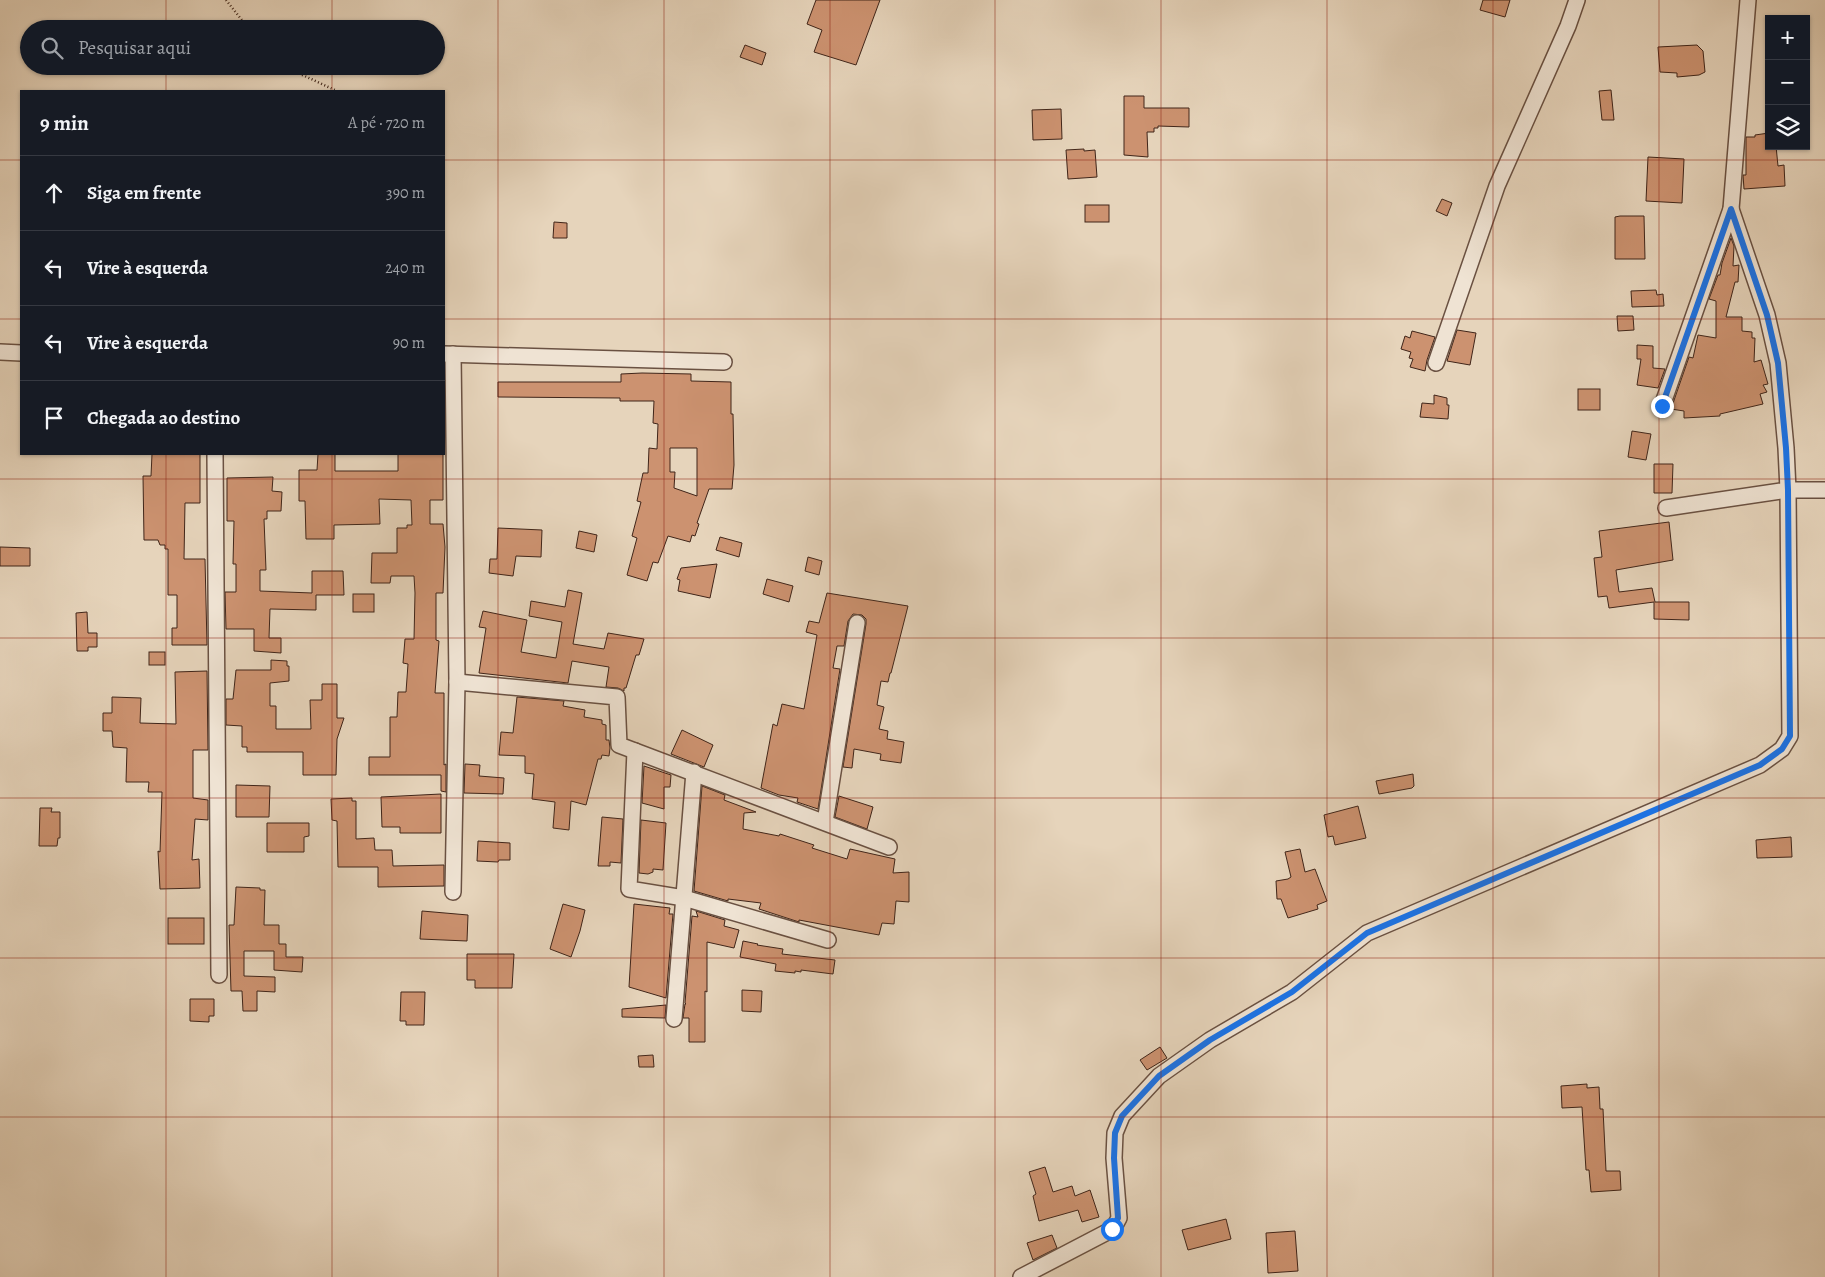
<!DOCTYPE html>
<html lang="pt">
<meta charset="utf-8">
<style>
:root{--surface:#171b24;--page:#20242c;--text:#f1f3f6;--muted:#9ea1a6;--line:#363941}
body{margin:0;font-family:Alegreya,serif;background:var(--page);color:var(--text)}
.controls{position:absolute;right:15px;top:15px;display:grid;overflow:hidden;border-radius:0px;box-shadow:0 1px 4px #0004}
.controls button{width:45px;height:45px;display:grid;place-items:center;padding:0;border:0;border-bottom:1px solid var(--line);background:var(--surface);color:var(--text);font:25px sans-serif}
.stop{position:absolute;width:15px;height:15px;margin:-11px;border:4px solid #1a73e8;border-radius:50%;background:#fff}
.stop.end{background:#1a73e8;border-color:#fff;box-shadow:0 1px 5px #0008}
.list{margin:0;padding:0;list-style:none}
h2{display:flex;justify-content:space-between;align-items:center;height:65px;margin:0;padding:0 20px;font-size:21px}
h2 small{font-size:16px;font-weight:400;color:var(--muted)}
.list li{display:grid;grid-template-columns:32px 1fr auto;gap:15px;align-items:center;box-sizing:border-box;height:75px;padding:0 20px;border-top:1px solid var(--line)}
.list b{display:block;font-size:19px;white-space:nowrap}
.list em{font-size:16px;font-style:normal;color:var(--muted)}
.icon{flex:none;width:28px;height:28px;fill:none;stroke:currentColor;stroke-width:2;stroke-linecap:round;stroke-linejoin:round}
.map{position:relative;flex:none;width:1825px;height:1277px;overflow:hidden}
.search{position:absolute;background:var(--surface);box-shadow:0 1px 4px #0004;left:20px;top:20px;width:425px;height:55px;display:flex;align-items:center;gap:12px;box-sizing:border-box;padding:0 18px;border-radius:28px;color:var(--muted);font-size:19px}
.panel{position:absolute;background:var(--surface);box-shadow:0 1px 4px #0004;left:20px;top:90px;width:425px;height:365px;border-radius:0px}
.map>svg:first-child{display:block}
.building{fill:#cc9270;stroke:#402519;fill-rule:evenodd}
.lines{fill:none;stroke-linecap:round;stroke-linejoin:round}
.minor-casing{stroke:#6a5142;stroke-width:18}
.path{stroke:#402519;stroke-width:2.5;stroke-dasharray:1 2.5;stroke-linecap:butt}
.minor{stroke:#efe3d3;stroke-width:15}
.route{stroke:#1a73e8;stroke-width:6}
.grid{fill:none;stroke:#8f2418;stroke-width:1;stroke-opacity:0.55}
</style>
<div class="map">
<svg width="1825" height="1277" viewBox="0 0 1825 1277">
<rect width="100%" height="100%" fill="#e6d4bb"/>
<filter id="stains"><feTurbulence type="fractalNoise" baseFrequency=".004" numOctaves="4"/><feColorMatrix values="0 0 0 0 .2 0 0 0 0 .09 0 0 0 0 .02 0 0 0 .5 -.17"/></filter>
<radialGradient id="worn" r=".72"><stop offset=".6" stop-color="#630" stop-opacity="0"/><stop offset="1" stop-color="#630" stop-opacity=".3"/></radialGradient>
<g class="building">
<polygon points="816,0 880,0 856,65 814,52 822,30 807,24"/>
<polygon points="1483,0 1510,0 1505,17 1480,10"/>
<polygon points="745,45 766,53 762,65 740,57"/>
<polygon points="1697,45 1703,51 1705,72 1699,75 1677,77 1677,73 1660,72 1658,47"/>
<polygon points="1611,90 1614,120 1602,120 1599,91"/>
<polygon points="1124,96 1144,96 1144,108 1189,108 1189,127 1158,126 1158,128 1154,128 1154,132 1147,132 1148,157 1124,155"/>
<polygon points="1061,109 1062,139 1033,140 1032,110"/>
<polygon points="1769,133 1769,146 1776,146 1778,166 1784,165 1785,186 1744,189 1743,175 1746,175 1746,137 1755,137 1755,135"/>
<polygon points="1084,149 1084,151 1095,150 1097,177 1068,179 1066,150"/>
<polygon points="1648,157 1684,159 1682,203 1646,201"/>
<polygon points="1442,199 1452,203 1447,216 1436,211"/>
<rect x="1085" y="205" width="24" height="17"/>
<polygon points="1620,216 1644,216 1645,259 1615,259 1615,217"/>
<polygon points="554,222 567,223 567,238 553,238"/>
<polygon points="1731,238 1734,246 1733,266 1739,265 1738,282 1735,282 1726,317 1742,317 1742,331 1752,332 1752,338 1755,338 1754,362 1761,360 1768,384 1763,385 1767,392 1760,394 1763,404 1720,414 1720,416 1684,418 1684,411 1671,409 1689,357 1693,358 1698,335 1716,338 1716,301 1709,299 1718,275 1720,275 1722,263"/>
<polygon points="1656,290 1657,295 1663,294 1664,306 1632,307 1631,291"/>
<polygon points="1617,316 1633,316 1634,330 1618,331"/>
<polygon points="1457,330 1476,333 1470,365 1447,361"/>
<polygon points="1412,331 1435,337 1427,360 1425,371 1410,367 1413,359 1409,358 1411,352 1401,349 1405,336 1410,338"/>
<polygon points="1637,345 1653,346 1653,368 1665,369 1658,388 1637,385 1641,359 1637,359"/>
<path d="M642,373L691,374V381L731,382V414H733L734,465L732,489H709L697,523L699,524L695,536L692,535L690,542L668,536L658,563L653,562L647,581L627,575L637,538L632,536L641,502L637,501L643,473H648L649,448L657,449L658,424L653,423L654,401H620V398L498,397V382H621V374ZM670,448H697V496L674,488L675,472H670Z"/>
<rect x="1578" y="389" width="22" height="21"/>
<polygon points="1434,395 1447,398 1447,405 1449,405 1448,419 1420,417 1422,403 1434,404"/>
<polygon points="1632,431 1651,434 1646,460 1628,457"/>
<polygon points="152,454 200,454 200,503 185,503 184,559 205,559 207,645 172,645 172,628 177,628 177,595 168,595 168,549 165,549 165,545 160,545 158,540 144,540 143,476 151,476"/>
<polygon points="318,454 335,454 335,471 398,471 398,454 443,454 443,500 430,500 430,524 443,524 445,547 443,593 436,593 436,640 439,641 435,693 444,693 444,765 446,764 446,792 441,791 441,775 369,775 369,757 390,757 390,717 397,717 398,692 406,692 408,664 403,663 405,639 414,639 415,593 414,576 391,576 390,583 371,583 372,553 397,553 397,528 407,528 407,525 412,525 411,500 379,499 380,524 334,525 334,539 306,539 305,501 299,501 299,470 317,470"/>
<polygon points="1654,464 1673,464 1672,493 1654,493"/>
<polygon points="273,477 272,491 282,492 281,511 267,511 267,519 264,519 266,570 260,570 260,591 312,593 312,571 343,571 344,595 316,595 316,610 270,609 269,638 281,638 281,653 254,651 254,629 226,629 225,592 236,592 236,564 233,564 234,521 227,521 227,478"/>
<polygon points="1669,522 1673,560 1616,570 1619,592 1652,588 1655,602 1689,602 1689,620 1654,619 1654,602 1609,608 1607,596 1598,597 1594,558 1602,557 1599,531"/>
<polygon points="498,528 542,530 541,557 516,556 513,576 489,573 490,559 497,559"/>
<polygon points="579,531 597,535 594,552 576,548"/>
<polygon points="720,537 742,543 739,557 716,550"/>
<polygon points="0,547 30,548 30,566 0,566"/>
<polygon points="808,557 822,561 819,575 805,571"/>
<polygon points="717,564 710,598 678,591 680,580 677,579 681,568"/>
<polygon points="767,579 793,586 789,602 763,594"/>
<polygon points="568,590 582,593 573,644 604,649 608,633 644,639 639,655 636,655 626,688 624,688 624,691 618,688 606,687 609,667 572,661 568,683 479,673 486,628 479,627 483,611 527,620 521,652 556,658 562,622 529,616 531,601 565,607"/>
<polygon points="827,593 908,606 891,673 890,673 888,682 881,681 877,705 884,707 879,729 888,731 887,739 904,742 901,763 880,760 881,754 854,749 852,768 843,767 866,624 866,619 862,615 853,614 848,621 844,646 837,646 833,668 840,669 818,809 797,802 798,798 779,795 761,788 773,724 777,726 782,704 804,709 817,635 806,632 809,621 819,623"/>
<rect x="353" y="594" width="21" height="18"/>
<polygon points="87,612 88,633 97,633 97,647 88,647 88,651 77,651 76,613"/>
<rect x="149" y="652" width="16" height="13"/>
<polygon points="271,660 287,661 287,666 289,666 289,681 270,683 270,706 276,706 276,729 311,729 310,700 322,700 322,684 337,684 337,718 344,718 337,739 336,775 303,775 303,752 247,752 247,747 242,747 242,726 226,725 226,699 233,699 236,670 271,670"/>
<polygon points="207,671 208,750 193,750 193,798 208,800 208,820 195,819 192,860 199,859 200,888 160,889 158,851 160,852 162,792 148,792 149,782 126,782 127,748 113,747 112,731 103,731 103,713 112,713 112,697 141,698 140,723 176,724 175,672"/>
<polygon points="517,697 564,701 563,706 585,710 584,717 602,720 602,724 606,725 606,740 609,740 610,748 609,756 602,755 601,759 598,759 586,805 571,801 569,830 553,828 555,802 532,799 534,774 525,773 525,756 499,755 501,732 513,733"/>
<polygon points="682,730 713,745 704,767 671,754"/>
<polygon points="465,764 480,765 479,776 504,778 503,794 464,793"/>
<polygon points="644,766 671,775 670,787 664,787 664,809 642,803"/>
<polygon points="1413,774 1414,786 1412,788 1379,794 1376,781"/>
<polygon points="236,785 270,786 269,817 236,817"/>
<polygon points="702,786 725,795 724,800 756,812 744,813 743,829 779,836 780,834 814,845 812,848 847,859 850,849 895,859 893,873 909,872 909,902 896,901 894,924 882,923 879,935 799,920 799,922 759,909 761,903 728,899 728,901 694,891"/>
<polygon points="441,794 441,833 400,833 400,827 382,827 381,797"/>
<polygon points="839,796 873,807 867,829 835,817"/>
<polygon points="352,798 352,801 356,801 356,839 374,838 375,850 392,850 393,866 444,865 444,886 378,887 378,867 338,867 337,821 332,820 331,799"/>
<polygon points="1358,806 1366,838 1335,845 1333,836 1328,837 1324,815"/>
<polygon points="40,808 52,808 51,812 60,812 60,838 58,838 57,846 39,846"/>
<polygon points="602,817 623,819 621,863 610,862 610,866 598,866"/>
<polygon points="641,820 666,823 663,870 653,869 653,872 648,874 639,873"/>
<polygon points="267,823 309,823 309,836 304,837 304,852 267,852"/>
<polygon points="1791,837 1792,857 1757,858 1756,840"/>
<polygon points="478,841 510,843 510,860 499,860 498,862 477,861"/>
<polygon points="1300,849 1305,872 1315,869 1327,901 1317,905 1318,909 1288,918 1281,899 1277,899 1276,881 1288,879 1291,877 1285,852"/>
<polygon points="236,887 260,888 260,890 265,890 264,925 279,925 279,944 286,944 286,957 303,957 302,972 274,970 274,951 244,951 244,976 275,977 275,992 257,991 257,1011 243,1011 242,991 231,991 229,925 234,925"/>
<polygon points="563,904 585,910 580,931 571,957 550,949"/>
<polygon points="634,904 670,908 669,914 673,914 666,998 629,987"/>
<polygon points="422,911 468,915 467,941 420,939"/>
<polygon points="696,911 725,920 724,926 739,930 734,948 707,942 707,992 705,991 705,1042 689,1042 689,1018 683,1018 685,1004 686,1004 685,1003 692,916 698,917"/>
<rect x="168" y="918" width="36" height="26"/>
<polygon points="743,941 758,944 757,945 783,949 782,954 835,960 833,974 801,970 801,972 795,971 795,973 775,971 776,964 740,957"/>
<polygon points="467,954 514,954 512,988 475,988 475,980 467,980"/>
<polygon points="742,990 762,991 761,1012 742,1011"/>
<polygon points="401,992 425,992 424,1025 406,1025 406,1021 400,1021"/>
<polygon points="190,999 214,999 214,1016 209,1016 209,1022 190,1021"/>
<polygon points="666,1005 665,1018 622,1017 622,1009"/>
<polygon points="1160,1047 1167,1058 1147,1070 1140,1060"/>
<polygon points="653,1055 654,1067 639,1067 638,1056"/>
<polygon points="1587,1084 1587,1088 1599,1087 1600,1109 1603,1109 1606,1171 1620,1171 1621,1190 1591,1192 1589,1170 1586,1170 1582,1107 1562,1108 1561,1086"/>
<polygon points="1045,1167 1053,1192 1072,1186 1075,1196 1090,1190 1099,1217 1082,1222 1078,1210 1039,1221 1033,1196 1036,1194 1029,1172"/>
<polygon points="1226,1219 1231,1239 1188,1250 1182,1230"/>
<polygon points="1295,1231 1298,1271 1268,1273 1266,1233"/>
<polygon points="1052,1235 1057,1248 1033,1260 1027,1243"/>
</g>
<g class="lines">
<g class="minor-casing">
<g id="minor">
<polyline points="0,352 21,353"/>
<polyline points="444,354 724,362"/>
<polyline points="453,354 457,682 453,892"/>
<polyline points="1436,363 1497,186 1568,26 1577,0"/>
<polyline points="1662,406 1731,209 1748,0"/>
<polyline points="215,454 219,975"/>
<polyline points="1666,508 1788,490 1825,490"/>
<polyline points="457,682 617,697 619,745 889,847"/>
<polyline points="635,751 629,889 684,898 828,940"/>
<polyline points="825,822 857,623"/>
<polyline points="674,1019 694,772"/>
<polyline points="1021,1277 1113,1229 1119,1218 1114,1158 1115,1133 1122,1116 1159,1076 1210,1040 1292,992 1367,933 1760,765 1782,749 1790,736 1788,490 1786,448 1778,363 1767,315 1731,209"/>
</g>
</g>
<g class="path">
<polyline points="226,0 249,29"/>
<polyline points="283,66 337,91"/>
</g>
<use href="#minor" class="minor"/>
</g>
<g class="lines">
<polyline class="route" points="1112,1229 1118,1218 1114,1158 1115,1133 1122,1116 1159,1076 1210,1040 1292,992 1367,933 1760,765 1782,749 1790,736 1788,490 1786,448 1778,363 1767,315 1731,209 1662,406"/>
</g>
<path class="grid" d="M166,0V29M332,0V29M498,0V1277M664,0V1277M830,0V1277M995,0V1277M1161,0V1277M1327,0V1277M1493,0V1277M1659,0V1277M166,66V91M332,66V91M0,160H21M444,160H1825M0,319H21M444,319H1825M166,454V1277M332,454V1277M0,479H1825M0,638H1825M0,798H1825M0,958H1825M0,1117H1825"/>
<rect width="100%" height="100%" filter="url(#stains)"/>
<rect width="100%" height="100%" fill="url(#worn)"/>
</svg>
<div class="controls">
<button>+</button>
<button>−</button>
<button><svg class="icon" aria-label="layers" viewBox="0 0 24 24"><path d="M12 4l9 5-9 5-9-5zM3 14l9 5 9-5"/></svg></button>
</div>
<div class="stop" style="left:1112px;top:1229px"></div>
<div class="stop end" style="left:1662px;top:406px"></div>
<div class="search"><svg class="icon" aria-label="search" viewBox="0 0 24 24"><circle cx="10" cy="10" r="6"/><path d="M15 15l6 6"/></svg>Pesquisar aqui</div>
<section class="panel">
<h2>9 min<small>A pé · 720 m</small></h2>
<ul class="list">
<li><svg class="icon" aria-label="ahead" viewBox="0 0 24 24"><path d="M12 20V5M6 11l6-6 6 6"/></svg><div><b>Siga em frente</b></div><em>390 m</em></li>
<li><svg class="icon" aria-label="left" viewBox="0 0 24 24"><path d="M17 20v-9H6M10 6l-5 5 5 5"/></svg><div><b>Vire à esquerda</b></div><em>240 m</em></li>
<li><svg class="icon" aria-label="left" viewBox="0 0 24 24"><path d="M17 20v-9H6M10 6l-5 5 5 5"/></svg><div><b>Vire à esquerda</b></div><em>90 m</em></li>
<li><svg class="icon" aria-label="arrive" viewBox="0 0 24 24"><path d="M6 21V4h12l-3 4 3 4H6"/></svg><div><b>Chegada ao destino</b></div></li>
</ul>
</section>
</div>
